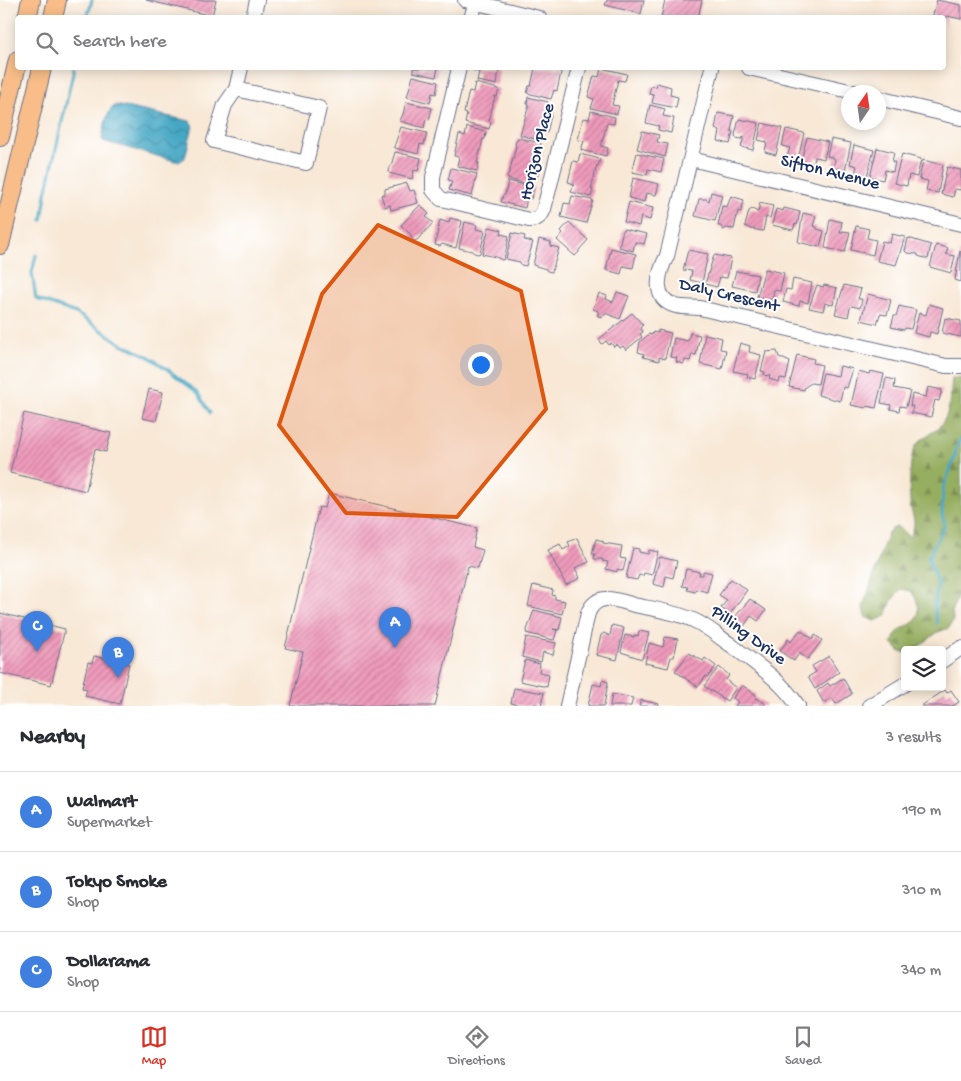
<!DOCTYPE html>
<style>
:root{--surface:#fff;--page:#f7f7f7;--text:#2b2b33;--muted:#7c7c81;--line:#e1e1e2;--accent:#d93025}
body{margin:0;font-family:"Gochi Hand",sans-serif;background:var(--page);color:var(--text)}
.controls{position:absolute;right:15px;bottom:15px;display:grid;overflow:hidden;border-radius:5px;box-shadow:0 2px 12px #0003}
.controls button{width:45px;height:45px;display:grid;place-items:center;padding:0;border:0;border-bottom:1px solid var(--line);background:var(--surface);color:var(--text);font:25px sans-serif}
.compass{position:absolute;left:841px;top:85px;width:45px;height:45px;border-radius:50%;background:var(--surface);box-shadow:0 2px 12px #0003;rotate:13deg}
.you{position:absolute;left:480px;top:364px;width:18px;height:18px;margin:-12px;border:4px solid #fff;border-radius:50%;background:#1a73e8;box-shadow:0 0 0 8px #1a73e833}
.badge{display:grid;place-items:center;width:32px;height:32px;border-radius:50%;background:var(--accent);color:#fff;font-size:16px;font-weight:700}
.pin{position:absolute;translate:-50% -41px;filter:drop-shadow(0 1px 2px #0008)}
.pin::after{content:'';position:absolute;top:26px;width:18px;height:15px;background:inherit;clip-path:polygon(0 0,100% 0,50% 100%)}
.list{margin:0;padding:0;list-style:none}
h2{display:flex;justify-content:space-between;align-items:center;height:65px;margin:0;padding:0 20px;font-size:21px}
h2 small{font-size:16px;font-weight:400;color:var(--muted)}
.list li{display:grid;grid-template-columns:32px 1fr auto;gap:15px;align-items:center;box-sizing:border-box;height:80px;padding:0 20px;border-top:1px solid var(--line)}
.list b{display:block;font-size:19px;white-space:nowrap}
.list p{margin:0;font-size:16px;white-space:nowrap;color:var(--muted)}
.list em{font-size:16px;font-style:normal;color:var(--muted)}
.icon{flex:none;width:28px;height:28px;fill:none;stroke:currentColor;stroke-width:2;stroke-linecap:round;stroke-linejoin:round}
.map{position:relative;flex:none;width:961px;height:706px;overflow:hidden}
.search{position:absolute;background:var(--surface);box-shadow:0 2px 12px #0003;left:15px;right:15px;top:15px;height:55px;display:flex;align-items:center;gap:12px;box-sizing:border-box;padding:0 18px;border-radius:5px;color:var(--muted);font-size:19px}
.sheet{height:305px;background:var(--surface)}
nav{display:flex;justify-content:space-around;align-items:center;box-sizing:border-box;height:70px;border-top:1px solid var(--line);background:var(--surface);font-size:14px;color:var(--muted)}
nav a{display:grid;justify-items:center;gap:2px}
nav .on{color:var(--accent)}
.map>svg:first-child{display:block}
.forest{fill:url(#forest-firs);stroke:#586e5f}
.water{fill:url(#water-waves);stroke:#306b91}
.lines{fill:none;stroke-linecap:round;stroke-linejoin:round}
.stream{stroke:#45a7c4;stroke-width:3}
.building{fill:url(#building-hatch)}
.minor-casing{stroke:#687088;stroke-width:16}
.major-casing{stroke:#687088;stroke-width:20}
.minor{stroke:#fff;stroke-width:14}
.major{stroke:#f8bd88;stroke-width:18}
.marked{fill:#de5710;fill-opacity:0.2;stroke:#de5710;stroke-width:4;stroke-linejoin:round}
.labels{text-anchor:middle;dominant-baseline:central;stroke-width:4;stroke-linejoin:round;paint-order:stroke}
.street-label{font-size:18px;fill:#1b2f5e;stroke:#fff}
</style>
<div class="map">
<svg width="961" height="706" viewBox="0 0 961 706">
<defs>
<pattern id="forest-firs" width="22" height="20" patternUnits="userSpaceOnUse" patternTransform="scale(1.25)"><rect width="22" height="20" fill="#96ae60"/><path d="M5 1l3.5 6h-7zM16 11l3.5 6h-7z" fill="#7a8e52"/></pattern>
<pattern id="water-waves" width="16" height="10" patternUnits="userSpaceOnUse" patternTransform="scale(1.25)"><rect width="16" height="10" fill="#45a7c4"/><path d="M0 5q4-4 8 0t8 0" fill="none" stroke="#3988a2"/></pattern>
<pattern id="building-hatch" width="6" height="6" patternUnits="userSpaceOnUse" patternTransform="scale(1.25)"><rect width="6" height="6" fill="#f09bbb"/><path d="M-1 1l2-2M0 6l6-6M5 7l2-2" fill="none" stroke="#c27f9b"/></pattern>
</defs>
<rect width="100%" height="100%" fill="#fff"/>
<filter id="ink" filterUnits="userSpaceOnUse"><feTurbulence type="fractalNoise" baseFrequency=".02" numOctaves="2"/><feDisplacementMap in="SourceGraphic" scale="10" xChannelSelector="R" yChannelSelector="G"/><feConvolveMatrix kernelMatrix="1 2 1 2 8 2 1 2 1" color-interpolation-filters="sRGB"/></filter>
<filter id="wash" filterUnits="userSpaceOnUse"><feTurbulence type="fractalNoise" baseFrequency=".0096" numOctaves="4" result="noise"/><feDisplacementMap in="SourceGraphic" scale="20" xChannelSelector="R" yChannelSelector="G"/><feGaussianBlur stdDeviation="1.12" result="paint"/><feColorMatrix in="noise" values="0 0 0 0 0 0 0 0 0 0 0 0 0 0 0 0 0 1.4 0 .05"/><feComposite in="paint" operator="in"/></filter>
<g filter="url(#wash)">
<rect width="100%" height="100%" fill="#f8e8d5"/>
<path class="forest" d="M952,378H961V593L959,594L952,610L953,620L949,628L938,632L914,650H905V653L900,652L892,644C894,640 894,636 897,633C901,628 906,627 911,624C924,616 918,600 911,591L901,589L892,600L886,616L875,621L865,617L863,607L888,532L897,526L910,537C919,518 910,517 910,500C909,491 910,460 913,453C916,441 925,437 934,431C951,420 950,397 952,378Z"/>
<path class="water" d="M116,105L190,121L193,126L185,158L179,162L175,161L103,141L102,139C104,128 106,110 116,105Z"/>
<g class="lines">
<g class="stream">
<polyline points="87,18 92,0"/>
<polyline points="42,220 46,194 74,68"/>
<polyline points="36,255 32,273 36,299 76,313 120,343 148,356 167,369 198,393 210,413"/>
<polyline points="937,623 934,605 938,585 928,558 944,527 944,521 942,514 943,489 955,456 956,448 961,439"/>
</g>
</g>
<g id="blocks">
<g class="building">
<polygon points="146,0 216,0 212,16"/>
<polygon points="607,0 644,0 641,14 605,5"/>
<polygon points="665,0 702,0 698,18 661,18"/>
<polygon points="937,0 961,5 961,19 947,16 944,26 944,18 932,18"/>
<polygon points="413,68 438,68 436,77 413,72"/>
<polygon points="474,68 499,68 497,85 477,81 479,72 474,71"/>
<polygon points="535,68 562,68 557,91 554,90 551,99 527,93 529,86 531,86"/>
<polygon points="601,68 627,74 625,81 618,80 612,105 619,106 617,114 591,108 594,99 588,97 594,76 599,77"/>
<polygon points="413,76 438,82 436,94 432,93 430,103 407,97"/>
<polygon points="475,83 499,89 497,97 495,96 489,121 491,122 489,129 465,123 467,114 464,113 469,91 473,92"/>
<polygon points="657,83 671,87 670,95 678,97 676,108 652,103 654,95 649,94 651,86 656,87"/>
<polygon points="528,97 548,102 546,110 552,111 547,133 541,132 539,140 520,135 529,105 527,104"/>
<polygon points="406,102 432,108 429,120 426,119 424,128 400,121 403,114"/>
<polygon points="650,105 665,109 663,116 674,118 671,133 658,130 659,126 646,123"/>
<polygon points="591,111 615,117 614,124 607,123 601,146 608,148 606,156 581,150 584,141 578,140 583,118 589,119"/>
<polygon points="718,113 734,116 731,131 733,132 730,144 718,141 720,131 715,129"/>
<polygon points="739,119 759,123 753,150 741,147 744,137 741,139 736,138 735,135"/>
<polygon points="762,123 782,128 776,155 765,152 767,142 758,140"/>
<polygon points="401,127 427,133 424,145 420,144 418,154 395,148 394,147"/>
<polygon points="467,127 486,132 485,139 483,139 477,163 479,163 477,171 457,166 459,157 454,156 459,134 465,136"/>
<polygon points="786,129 804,133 798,160 787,157 790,148 782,146"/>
<polygon points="642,131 659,135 657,142 668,144 665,157 637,149"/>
<polygon points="807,137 828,142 824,159 815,157 814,163 801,161"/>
<polygon points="518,138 541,143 539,152 542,153 537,177 533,176 531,185 508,179 507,177 510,170 516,146 515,144"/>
<polygon points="831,139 851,143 845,171 833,168 835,160 834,158 827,156"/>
<polygon points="854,145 874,150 867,176 855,174 857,166 850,164"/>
<polygon points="877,148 894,152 892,162 895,162 893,172 885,170 883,180 870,177"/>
<polygon points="395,152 421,158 418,171 414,170 412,179 389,173 388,172 391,166"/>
<polygon points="637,153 664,159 661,172 648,169 647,175 632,172"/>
<polygon points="580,154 600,159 598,166 597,165 591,189 593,189 591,197 571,192 574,184 568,182 573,161 578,162"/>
<polygon points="902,154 921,159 917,177 909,175 907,186 894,183"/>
<polygon points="923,160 943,165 938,193 926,191 928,181 919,179"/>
<polygon points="947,167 961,170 961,190 955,189 953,197 941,194"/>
<polygon points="451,168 477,174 472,196 449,190 452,181 448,180"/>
<polygon points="633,178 659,184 656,195 646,193 644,202 629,198"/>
<polygon points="508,181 534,187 531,199 527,198 525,208 501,202 503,195 505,195"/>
<polygon points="407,183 410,191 414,190 418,203 391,210 390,205 385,207 381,195 385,194 385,189"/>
<polygon points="711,192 722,195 715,221 695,216 699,199 706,199 709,201"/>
<polygon points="572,196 593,200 586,223 561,217 564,203 570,204"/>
<polygon points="731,196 744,200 741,212 738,211 734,229 727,228 723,230 721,226 718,226 722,206 727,207"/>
<polygon points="629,202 653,208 650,220 641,217 639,226 624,222"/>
<polygon points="760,203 773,206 770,218 766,217 763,231 751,229 745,226 749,211 752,209 758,212"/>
<polygon points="420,205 429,214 426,217 433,223 417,240 414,241 411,237 411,235 401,225"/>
<polygon points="784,208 800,212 797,225 795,224 793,230 772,225 776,209 783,211"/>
<polygon points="803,213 816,216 813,226 817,227 817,229 824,231 820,247 798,242"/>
<polygon points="450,218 462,221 456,248 442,244 440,246 435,245 440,220 449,223"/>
<polygon points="830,219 842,222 840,233 842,233 842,231 850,232 845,252 825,248"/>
<polygon points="465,222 477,225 476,229 485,231 480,253 478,254 474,253 472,251 459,248"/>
<polygon points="569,222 588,240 579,250 579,252 575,256 557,240 563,233 561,231"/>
<polygon points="856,226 869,229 867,238 876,240 873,255 851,250"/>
<polygon points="489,227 502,230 501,234 509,236 504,259 502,260 496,257 482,254"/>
<polygon points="623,229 647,234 644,244 635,242 633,251 619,247"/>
<polygon points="512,233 525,236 524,240 533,242 526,266 521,265 520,262 506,259"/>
<polygon points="892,234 905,237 896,265 877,261 882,241 890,243"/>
<polygon points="908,238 931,245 928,259 918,256 918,254 907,253 905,251"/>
<polygon points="539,239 551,242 550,246 559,248 552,272 547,271 546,269 533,265"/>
<polygon points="936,245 948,248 946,254 955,256 951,273 930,267"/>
<polygon points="611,248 636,254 633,268 623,266 621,274 606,270"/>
<polygon points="688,250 708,254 702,283 690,280 692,271 683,270"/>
<polygon points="960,251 961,252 961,282 955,280"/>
<polygon points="714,255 731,258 727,278 720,277 717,287 705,284"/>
<polygon points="765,269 784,273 780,291 774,290 772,300 757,297"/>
<polygon points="736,271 758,275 755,291 732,286"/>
<polygon points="793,279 812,283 808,303 800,301 799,306 783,302 786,289 791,290"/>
<polygon points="817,285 823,287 824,285 837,288 833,305 825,303 823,311 809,308"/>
<polygon points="844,285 861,289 858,299 862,299 860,308 852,306 850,308 848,317 835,314"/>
<polygon points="617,292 629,296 620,319 605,313 602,317 598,316 598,311 593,309 599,293 607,296 606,299 613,302"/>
<polygon points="868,294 891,300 887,315 880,314 877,324 861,320"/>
<polygon points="929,304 943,308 937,334 930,332 929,337 914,333 919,313 926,315"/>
<polygon points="899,306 916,310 911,329 905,328 904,330 891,327 894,316 896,316"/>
<polygon points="632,313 643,325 640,328 643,332 640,334 642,337 626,350 623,346 620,348 617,344 614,347 611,343 609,345 606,341 602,344 599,339"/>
<polygon points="945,318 961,321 961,337 942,333"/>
<polygon points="658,330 671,333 665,359 659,357 659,361 643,357 644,354 638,352 640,342 649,334 652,335 653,332 658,333"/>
<polygon points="690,333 700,335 696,355 692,354 690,361 685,360 684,364 676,362 677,358 670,357 674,338 688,341"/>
<polygon points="705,334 722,338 720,349 726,350 722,369 700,364"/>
<polygon points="740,343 750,346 749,352 761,355 755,379 747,377 748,374 733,371"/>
<polygon points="777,351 779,357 790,362 786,379 780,378 779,382 769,379 770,376 764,375 765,372 761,371 766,352"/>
<polygon points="797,355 814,359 813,363 822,365 818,384 811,383 805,387 804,390 789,387"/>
<polygon points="840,366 853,369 847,388 843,387 840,401 818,395 823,373 838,376"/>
<polygon points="859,371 869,374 870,371 884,374 876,408 867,406 866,408 851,405"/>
<polygon points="886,378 895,380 894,388 910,391 906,407 900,406 899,411 890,409 891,405 881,403"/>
<polygon points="928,387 942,390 939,401 935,400 931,417 911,413 913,406 910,406 912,394 926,397"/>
<polygon points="149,389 163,392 156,421 142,418"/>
<polygon points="24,413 111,433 106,452 95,449 86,491 10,473"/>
<polygon points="329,493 477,528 473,547 483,550 478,568 468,566 435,706 290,706 303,652 285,648 319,507 325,508"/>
<polygon points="577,538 589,562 575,568 580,578 566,585 548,550 560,544 563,550 570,546 568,542"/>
<polygon points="596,539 603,541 603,543 622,546 620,558 626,559 623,571 617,569 617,572 606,569 608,562 602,561 603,559 594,559 595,554 592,554"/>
<polygon points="633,548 639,549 639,552 648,554 649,550 658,552 652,575 644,573 643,576 639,575 637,580 626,578"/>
<polygon points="660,557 677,561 673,578 666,576 664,587 653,584"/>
<polygon points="686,569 700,572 699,575 703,575 703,571 712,573 707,592 696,589 695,592 687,590 688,587 682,586"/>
<polygon points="731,579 747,590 730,614 721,608 727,600 719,595"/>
<polygon points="533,585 553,590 552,595 555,596 555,599 565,601 562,614 528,606"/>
<polygon points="750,599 766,610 758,621 751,616 744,626 734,618"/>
<polygon points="534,610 562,617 559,630 553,629 557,630 554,640 526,633"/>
<polygon points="0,613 65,629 51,685 0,673"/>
<polygon points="612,625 624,628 617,660 596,655 601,635 604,633 610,636"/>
<polygon points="800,630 813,639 815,635 822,640 808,659 800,654 800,652 794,661 780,651 788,639 791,642"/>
<polygon points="639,631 649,633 642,659 621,652 625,635 634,637 634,635 638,636"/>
<polygon points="526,637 556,643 553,655 543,652 541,662 522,657"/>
<polygon points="665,637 678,639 674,657 671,657 668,668 645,663 649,643 663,647"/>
<polygon points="689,653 703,661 705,658 716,666 708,677 706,676 698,687 675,671"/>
<polygon points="94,656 129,664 120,704 85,696 87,689 82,688 88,662 92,663"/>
<polygon points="829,656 839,672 815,689 808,677 816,672 812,666"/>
<polygon points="525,660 540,664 539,672 549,674 547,687 520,681"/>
<polygon points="719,667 729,675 726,680 736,688 727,701 704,686"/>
<polygon points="843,678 852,694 836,704 832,698 824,703 817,691 828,683 830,686"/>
<polygon points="602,680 608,682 604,706 588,706 593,684 601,686"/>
<polygon points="742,685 756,695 755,698 765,703 765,706 735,706 738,702 733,698"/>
<polygon points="514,688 544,693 541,706 535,704 535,706 522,706 511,703"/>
<polygon points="945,690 947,693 951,690 959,702 952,706 921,706"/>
<polygon points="612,694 633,698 631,706 610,706"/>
<polygon points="641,700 659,704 658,706 639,706"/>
</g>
</g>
</g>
<g filter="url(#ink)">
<use href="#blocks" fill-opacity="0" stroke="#687088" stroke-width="1"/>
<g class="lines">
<g class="minor-casing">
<g id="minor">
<polyline points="465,0 539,18"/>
<polyline points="253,18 257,0"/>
<polyline points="471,18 477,0"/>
<path d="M459,68L433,177V190L441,199L450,201L529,220C537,220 541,217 544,209L579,68"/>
<path d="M712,68L667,256C658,273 651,299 676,306C684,308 692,307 700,308L946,366H961"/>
<polyline points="749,68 854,92"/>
<polyline points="236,89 319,108 306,163 214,141 225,105 236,89 241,68"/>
<polyline points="878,98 961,118"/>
<polyline points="691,159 961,224"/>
<polyline points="942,661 961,648"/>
<path d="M567,706L588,613C597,591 617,600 634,605C653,609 675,612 693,620C707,626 719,637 731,645C756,664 781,680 798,706"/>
<polyline points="869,706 905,684"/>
</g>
</g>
<g class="major-casing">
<g id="major">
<polyline points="27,18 31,0"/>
<polyline points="53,18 57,0"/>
<polyline points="0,137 18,60"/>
<polyline points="0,245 42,68"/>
</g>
</g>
<use href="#minor" class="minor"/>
<use href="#major" class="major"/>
</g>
</g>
<path class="marked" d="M378,225L521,291L546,409L457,517L346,513L279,425L322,294Z"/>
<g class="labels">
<g class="street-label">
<text transform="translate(538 152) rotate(-76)">Horizon Place</text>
<text transform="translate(830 173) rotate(14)">Sifton Avenue</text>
<text transform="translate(729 296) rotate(13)">Daly Crescent</text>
<text transform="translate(748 636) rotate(36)">Pilling Drive</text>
</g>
</g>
</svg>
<div class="controls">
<button><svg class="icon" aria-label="layers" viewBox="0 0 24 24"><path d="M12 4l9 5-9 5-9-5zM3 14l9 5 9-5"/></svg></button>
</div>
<svg class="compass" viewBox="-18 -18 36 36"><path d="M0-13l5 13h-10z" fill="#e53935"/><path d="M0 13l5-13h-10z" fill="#7c7c81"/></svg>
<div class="you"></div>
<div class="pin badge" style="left:395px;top:648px;background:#3f7fe0">A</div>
<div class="pin badge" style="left:118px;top:678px;background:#3f7fe0">B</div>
<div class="pin badge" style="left:37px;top:652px;background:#3f7fe0">C</div>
<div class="search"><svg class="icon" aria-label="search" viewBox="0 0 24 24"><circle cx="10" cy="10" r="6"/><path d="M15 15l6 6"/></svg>Search here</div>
</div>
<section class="sheet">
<h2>Nearby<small>3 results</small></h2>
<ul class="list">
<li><span class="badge" style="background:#3f7fe0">A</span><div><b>Walmart</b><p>Supermarket</p></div><em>190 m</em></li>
<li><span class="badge" style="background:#3f7fe0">B</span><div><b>Tokyo Smoke</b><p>Shop</p></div><em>310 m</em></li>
<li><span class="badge" style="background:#3f7fe0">C</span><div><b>Dollarama</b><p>Shop</p></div><em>340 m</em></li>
</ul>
</section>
<nav>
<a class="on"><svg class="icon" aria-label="map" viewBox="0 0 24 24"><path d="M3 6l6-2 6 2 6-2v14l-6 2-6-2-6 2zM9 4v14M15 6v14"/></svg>Map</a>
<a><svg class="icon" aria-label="directions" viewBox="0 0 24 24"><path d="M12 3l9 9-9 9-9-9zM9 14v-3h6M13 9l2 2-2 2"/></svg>Directions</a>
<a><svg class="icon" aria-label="saved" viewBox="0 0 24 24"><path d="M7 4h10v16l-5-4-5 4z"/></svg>Saved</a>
</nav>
